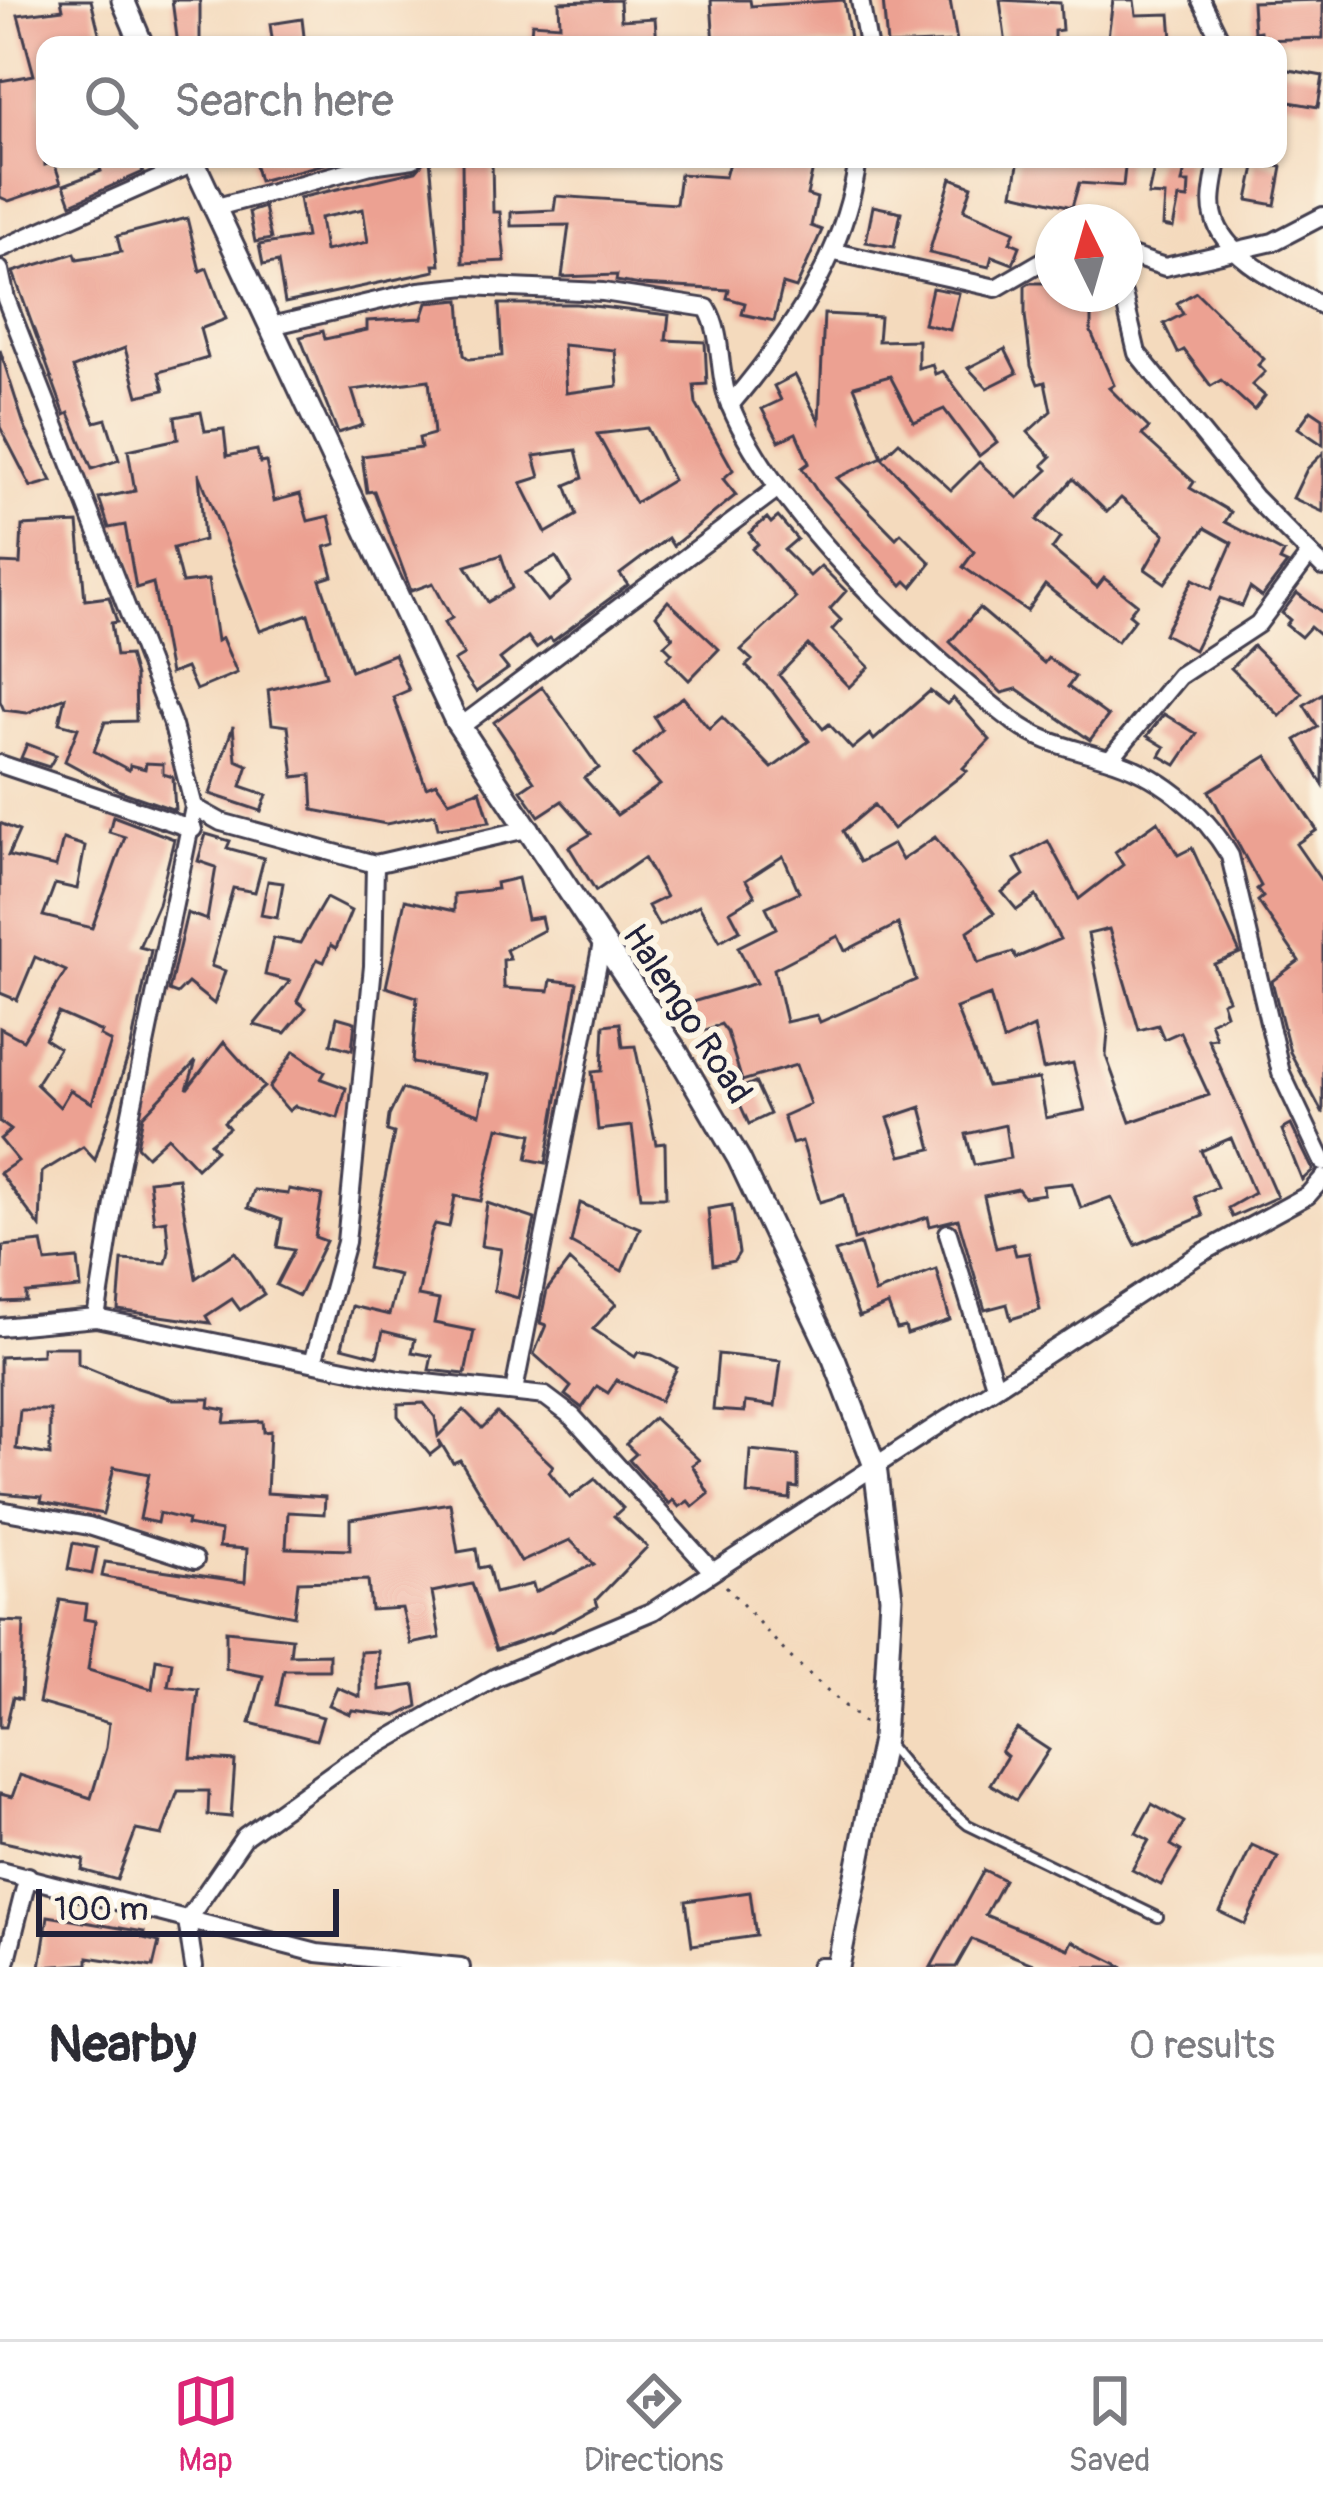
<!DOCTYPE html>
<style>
:root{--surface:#fff;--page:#f7f7f7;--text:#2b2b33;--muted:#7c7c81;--line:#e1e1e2;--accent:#db2777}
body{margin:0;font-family:Pangolin,sans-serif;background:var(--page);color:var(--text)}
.compass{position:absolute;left:1035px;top:204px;width:108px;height:108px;border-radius:50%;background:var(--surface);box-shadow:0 3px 9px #0004;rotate:355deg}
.scale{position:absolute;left:36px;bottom:30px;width:303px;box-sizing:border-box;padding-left:12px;border:6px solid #22223b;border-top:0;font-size:33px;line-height:42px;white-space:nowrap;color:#22223b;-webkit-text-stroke:9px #fcf5e5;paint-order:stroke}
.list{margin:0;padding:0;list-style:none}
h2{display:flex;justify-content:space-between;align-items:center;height:156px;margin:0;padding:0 48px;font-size:51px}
h2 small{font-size:39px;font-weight:400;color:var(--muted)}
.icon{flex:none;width:66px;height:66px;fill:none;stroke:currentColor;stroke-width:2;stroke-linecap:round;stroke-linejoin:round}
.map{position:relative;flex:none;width:1323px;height:1967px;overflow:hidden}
.search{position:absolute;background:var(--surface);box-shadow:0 3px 9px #0004;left:36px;right:36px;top:36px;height:132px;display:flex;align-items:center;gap:30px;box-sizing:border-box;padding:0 42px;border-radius:24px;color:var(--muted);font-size:45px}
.sheet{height:372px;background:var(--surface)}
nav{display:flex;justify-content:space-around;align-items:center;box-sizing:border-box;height:168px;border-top:3px solid var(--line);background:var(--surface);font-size:33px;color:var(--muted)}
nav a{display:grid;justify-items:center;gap:6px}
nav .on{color:var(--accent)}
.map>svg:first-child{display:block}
.building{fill:#eca192;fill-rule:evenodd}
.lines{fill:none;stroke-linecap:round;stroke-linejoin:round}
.lane-casing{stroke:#423e4e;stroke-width:14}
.street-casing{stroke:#423e4e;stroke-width:22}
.secondary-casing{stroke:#423e4e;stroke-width:27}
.path{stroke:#423e4e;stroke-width:3;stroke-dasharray:3 9;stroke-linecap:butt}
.lane{stroke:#fff;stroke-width:8}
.street{stroke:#fff;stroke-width:16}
.secondary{stroke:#fff;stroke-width:21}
.labels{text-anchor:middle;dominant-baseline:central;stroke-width:12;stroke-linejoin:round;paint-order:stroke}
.street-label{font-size:36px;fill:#22223b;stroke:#fcf5e5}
</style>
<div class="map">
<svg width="1323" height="1967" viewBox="0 0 1323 1967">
<rect width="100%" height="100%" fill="#fcf5e5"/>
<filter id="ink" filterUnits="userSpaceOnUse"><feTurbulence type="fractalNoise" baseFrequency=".00833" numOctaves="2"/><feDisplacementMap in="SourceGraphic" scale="24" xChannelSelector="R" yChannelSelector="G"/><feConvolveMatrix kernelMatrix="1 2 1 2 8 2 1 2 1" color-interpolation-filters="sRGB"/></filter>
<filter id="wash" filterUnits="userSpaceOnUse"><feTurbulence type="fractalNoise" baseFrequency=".004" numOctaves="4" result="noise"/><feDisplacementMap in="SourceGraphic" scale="48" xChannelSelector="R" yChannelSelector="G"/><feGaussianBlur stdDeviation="2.7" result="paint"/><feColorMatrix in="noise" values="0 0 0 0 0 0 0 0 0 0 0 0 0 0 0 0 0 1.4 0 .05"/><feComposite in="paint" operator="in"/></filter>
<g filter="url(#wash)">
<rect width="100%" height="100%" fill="#f4dabd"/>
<g id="blocks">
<g class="building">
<polygon points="61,0 91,0 101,41 45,45 41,101 45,165 54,162 61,183 9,201 0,197 0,81 34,75 18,15 63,9"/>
<polygon points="172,0 200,0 200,45 178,45"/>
<polygon points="620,0 621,20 655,18 657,45 530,45 532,23 560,25 559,2"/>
<polygon points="711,0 750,0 751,6 844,0 851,45 714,45"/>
<polygon points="883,0 950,0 957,42 887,45"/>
<polygon points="1000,0 1060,3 1062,30 1054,31 1054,45 1006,45"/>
<polygon points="1113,0 1134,0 1136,15 1170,14 1172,39 1108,37"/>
<polygon points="1323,0 1323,38 1261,40 1260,31 1254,32 1252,2"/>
<polygon points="302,19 305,45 273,45 270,24"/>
<polygon points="1278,68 1323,76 1318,107 1278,100"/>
<polygon points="97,159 138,159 143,172 71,204 64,185 101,171"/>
<polygon points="253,159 328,159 328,163 259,181"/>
<path d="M426,159H430L440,265H434L435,271L285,303L278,262L263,265L259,245L306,237L299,198L416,171ZM363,209L368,242L325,251L320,218Z"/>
<polygon points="462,159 492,159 493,212 500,212 505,261 463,263"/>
<polygon points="730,159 815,159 807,195 817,198 811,226 822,230 796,288 783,284 774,321 742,314 745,303 727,298 729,290 641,285 616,281 617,275 562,277 569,225 511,226 511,212 554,210 556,196 676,204 680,174 725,177"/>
<polygon points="1019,159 1126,159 1123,186 1079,183 1072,207 1013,193"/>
<polygon points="1156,159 1187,159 1182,183 1189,183 1188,199 1179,198 1173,228 1163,226 1165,196 1148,195"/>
<polygon points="1256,162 1282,167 1275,205 1248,200"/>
<polygon points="951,178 972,186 964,210 1015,231 1010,242 1020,246 1013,264 992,256 989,267 929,253"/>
<polygon points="873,206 901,212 894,247 866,242"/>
<polygon points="264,207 271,239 255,242 249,212"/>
<polygon points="187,218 200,271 207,268 226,319 200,329 208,358 159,372 164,390 138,396 125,348 73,368 95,422 106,419 119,460 92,469 69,413 65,415 13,272 75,253 77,259 121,252 117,236"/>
<polygon points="1030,283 1053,283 1053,294 1091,294 1091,332 1114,385 1109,388 1149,428 1142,435 1194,482 1190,488 1231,512 1225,522 1284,553 1280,561 1287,564 1262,597 1250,588 1242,606 1220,598 1194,650 1164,634 1193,579 1212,589 1232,543 1205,528 1165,583 1145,569 1165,534 1121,498 1107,512 1073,479 1037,520 1060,538 1052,549 1097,587 1104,578 1137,604 1129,614 1135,619 1117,642 1045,585 1027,611 963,567 974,552 882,458 899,442 951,490 979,462 1018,498 1048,470 1043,465 1051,457 1028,432 1051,411 1045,382 1038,384 1031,366 1025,315 1025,286"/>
<polygon points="932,288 959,293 950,330 924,324"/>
<polygon points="1196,292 1264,359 1258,365 1265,372 1252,385 1265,396 1254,410 1221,380 1211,386 1184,350 1178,353 1164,324 1183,314 1177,303"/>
<path d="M460,300L464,355L469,359L502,356L499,304H576L669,315L666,340L705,342L707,384L694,385L696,404L733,470L723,479L736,495L673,546L668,538L620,574L628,585L553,641L550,638L536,648L528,637L500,659L508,669L476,692L454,661L464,655L444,623L452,618L433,583L411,591L374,491L367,492L362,456L421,448L419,438L434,434L429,380L352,390L363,425L338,433L300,337L323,331L325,339L367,330V321L422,318L427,303ZM563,345L615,350L618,386L566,393ZM647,428L673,480L635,503L597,434ZM576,450L583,478L566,485L577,515L546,533L521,483L540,477L534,456ZM501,555L512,588L488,602L466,566ZM556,557L571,582L548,601L526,573Z"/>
<polygon points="824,314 880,317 878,341 918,340 918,368 932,364 935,374 943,371 997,442 979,456 944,409 914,422 890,376 854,386 882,457 837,478 896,538 901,533 931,563 912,587 906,581 902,585 819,494 802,468 809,463 796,433 779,441 762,409 781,400 774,386 795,375 819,421"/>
<polygon points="1005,349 1017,373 987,388 968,368"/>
<polygon points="0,350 25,428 52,481 31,487 0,427"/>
<polygon points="1311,410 1323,418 1323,445 1298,428"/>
<polygon points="201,412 205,431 224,429 227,456 257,450 260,463 266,462 274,501 300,494 308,521 329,516 336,544 325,547 333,576 320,580 351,671 394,654 409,690 393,697 426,787 436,783 449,801 480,790 490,822 438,828 435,814 386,824 313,810 311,775 294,777 288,726 272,724 268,690 326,676 308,614 260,631 199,473 204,540 173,548 182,583 208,580 217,641 222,638 237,673 196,690 186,668 170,674 153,583 136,588 125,525 109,528 99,498 135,491 128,450 178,439 175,417"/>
<polygon points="1323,453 1323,512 1293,498 1307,469"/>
<path d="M778,517L797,539L784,550L810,576L821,566L846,591L830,609L841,620L832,630L869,667L849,687L808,645L779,675L823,729L829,724L852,749L870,734L874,740L930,691L947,704L953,698L990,740L963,768L967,771L893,829L874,805L843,831L860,862L893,844L902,860L935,837L994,913L968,931L978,963L1013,952L1016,958L1060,939L1036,896L1017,910L1002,892L1024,875L1015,859L1048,841L1079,899L1123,865L1115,852L1158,821L1178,855L1192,848L1240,953L1214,964L1228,999L1222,1002L1226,1014L1210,1022L1216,1038L1208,1039L1277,1197L1232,1217L1228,1208L1254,1193L1231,1138L1201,1151L1217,1187L1195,1197L1203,1216L1136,1245L1111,1197L1081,1208L1072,1183L1043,1186L1044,1194L1024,1197L1018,1189L984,1196L996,1248L1013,1244L1016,1255L1029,1253L1040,1310L1011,1319L1007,1304L985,1310L958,1219L930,1226L928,1217L854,1240L844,1195L820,1202L802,1141L792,1144L783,1116L810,1104L796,1065L742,1081L727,1032L721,1024L701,1032L689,1003L756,983L738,947L776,928L766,907L799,892L783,856L746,880L755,896L730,911L740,930L720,941L699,905L659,926L648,906L666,897L644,858L596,891L569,847L591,834L562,801L539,816L521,790L534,781L494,722L542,687L599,768L584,778L617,815L660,785L634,755L662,730L654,717L683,697L709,729L722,717L772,768L809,741L772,691L746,666L752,660L741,650L796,598L752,549L758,544L749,533L767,518L771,523ZM898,924L916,980L820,1022L817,1015L786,1022L774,969L838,936L845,951ZM1109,929L1139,1030L1158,1025L1164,1039L1180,1032L1209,1095L1130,1122L1106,1056L1108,1031L1088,934ZM990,995L1003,1041L1034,1027L1043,1069L1073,1063L1085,1110L1046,1118L1039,1079L987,1086L956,1008ZM921,1107L932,1149L901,1156L888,1118ZM1005,1125L1010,1158L974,1165L966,1134Z"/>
<polygon points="78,523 85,600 109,597 117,622 111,623 116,656 129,655 135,676 136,721 105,722 94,751 129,770 130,765 145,769 146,763 163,764 163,774 173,777 175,810 120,791 65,761 78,728 59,723 65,697 27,713 4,710 0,701 0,563 20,564 22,526"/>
<polygon points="1297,593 1323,613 1323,638 1310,627 1301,637 1286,625 1290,620 1282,613"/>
<polygon points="668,601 719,649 689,680 667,658 672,653 664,645 673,637 656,615"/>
<polygon points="979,608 1044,663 1048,658 1075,677 1068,687 1108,716 1090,740 1017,689 1002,693 950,642"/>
<polygon points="1253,646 1302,693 1280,716 1231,668"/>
<polygon points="1323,693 1323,785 1296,740 1318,727 1304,705"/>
<polygon points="1164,714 1197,734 1176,765 1160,756 1165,747 1147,736"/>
<polygon points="233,726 236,760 248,765 241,786 267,795 261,811 210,794"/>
<polygon points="27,744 56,755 49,767 21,758"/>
<polygon points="1267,756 1317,830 1296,844 1323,883 1323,1114 1290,1052 1272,981 1299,961 1258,901 1263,897 1257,889 1261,886 1209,791"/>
<path d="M113,816L174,839L158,904L139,947L151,950L131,1047L95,1160L83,1147L42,1172L40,1227L0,1173L18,1161L0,1139L11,1130L0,1122V1028L23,1040L66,971L35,957L17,1000L0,993V823L19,831L8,856L56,867L63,839L85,846L77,889L55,884L43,916L92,928L125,837L109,832ZM58,1013L102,1032L100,1036L111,1042L92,1103L70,1090L60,1107L36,1084L59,1048L45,1039Z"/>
<polygon points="206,834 230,841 227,848 264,858 255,892 233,888 211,966 225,971 214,1004 188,983 177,994 169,991 187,913 207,920 216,867 198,861"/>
<polygon points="518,878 527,919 541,917 544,930 506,950 510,959 503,960 504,988 549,991 551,980 577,983 546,1163 527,1159 532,1134 498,1127 481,1201 455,1196 449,1227 435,1224 431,1233 418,1296 439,1300 434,1323 474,1331 465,1374 429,1370 432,1356 412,1352 415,1339 383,1331 377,1356 342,1347 352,1306 389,1315 399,1275 367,1268 394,1133 387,1131 389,1116 402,1089 480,1114 488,1075 412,1063 417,997 386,987 405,900 454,911 454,894 497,889 496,883"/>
<polygon points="268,881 283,883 277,918 261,915"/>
<polygon points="326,898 351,911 336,948 331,945 324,962 317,959 297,1001 306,1008 285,1033 254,1025 290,981 265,975 273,938 300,943"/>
<polygon points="337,1017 355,1022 352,1050 331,1044"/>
<polygon points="620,1023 623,1047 635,1046 656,1144 665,1143 666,1197 641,1197 632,1126 598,1130 592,1072 602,1071 604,1025"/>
<polygon points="224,1042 264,1087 224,1122 229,1128 210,1143 216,1150 197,1168 168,1137 147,1156 137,1146 143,1116 196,1061 187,1089"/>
<polygon points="294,1051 325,1072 321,1079 346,1088 338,1118 295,1106 289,1111 269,1088"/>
<polygon points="755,1082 770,1114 749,1124 734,1091"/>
<polygon points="1291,1125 1313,1170 1302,1180 1282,1130"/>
<polygon points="178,1178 196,1278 235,1252 264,1294 240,1310 232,1299 206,1316 210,1323 118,1310 122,1260 166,1263 169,1251 166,1220 154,1222 149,1181"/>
<polygon points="289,1189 322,1195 315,1237 326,1241 299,1296 276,1285 294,1250 277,1247 282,1220 248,1208 254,1190 288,1194"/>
<polygon points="487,1203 535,1219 518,1298 494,1291 501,1249 481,1246"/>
<polygon points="580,1203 640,1228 622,1271 571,1243"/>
<polygon points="732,1205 739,1253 734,1261 713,1265 708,1209"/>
<polygon points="42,1242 46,1262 78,1259 81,1288 26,1293 26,1301 0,1302 3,1246"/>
<polygon points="860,1244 875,1293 936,1269 950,1320 907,1334 905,1327 897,1329 888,1305 859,1317 835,1252"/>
<polygon points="569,1261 616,1304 593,1329 635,1357 638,1352 652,1355 677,1368 660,1401 617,1380 608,1393 597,1386 582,1408 565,1395 571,1387 534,1354 546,1325 540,1323 547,1290"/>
<path d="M42,1347H78V1364L134,1387L173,1399H210L209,1407L226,1410L224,1423L262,1421L263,1432L270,1431L267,1493L325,1497L324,1514L288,1512L286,1548L350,1550V1519L450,1503L458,1552L476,1549L479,1568L488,1566L495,1593L533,1584L535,1592L594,1564L570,1540L521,1562L460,1460L453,1463L439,1440L440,1447L430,1455L398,1416V1404L424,1403L435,1417L438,1436L464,1410L482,1428L497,1413L553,1466L549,1472L570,1498L595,1479L623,1508L614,1516L647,1547L596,1600L598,1606L552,1631L496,1650L472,1584L432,1592L440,1638L411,1644L402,1608L371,1610L368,1580L298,1582L294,1616L102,1576L105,1562L245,1582L247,1549L219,1547L221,1531L187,1525L188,1520L159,1513L157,1523L140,1519L149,1474L114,1467L103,1514L41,1502L42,1497L0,1493V1357L42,1355ZM20,1410H50V1455L16,1449Z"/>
<polygon points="718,1354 781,1361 775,1406 745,1402 744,1412 713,1410"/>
<polygon points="654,1418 699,1460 692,1465 709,1494 693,1507 688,1501 679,1507 673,1500 669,1504 629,1460 636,1454 626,1444"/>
<polygon points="750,1450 798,1455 798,1488 791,1487 790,1499 747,1494"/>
<polygon points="73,1543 97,1548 92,1574 68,1569"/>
<polygon points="60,1600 86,1604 84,1619 95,1621 88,1670 152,1689 156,1659 172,1662 168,1686 198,1689 191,1758 235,1761 231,1817 208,1815 209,1791 178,1791 162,1835 136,1830 117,1880 82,1870 84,1860 0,1841 0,1794 12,1797 20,1775 91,1798 106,1748 109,1723 39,1703"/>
<polygon points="0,1621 24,1622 21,1699 13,1697 6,1727 0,1727"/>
<polygon points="226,1631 292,1638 290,1655 329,1654 329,1670 284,1670 277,1705 323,1717 316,1740 250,1723 263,1676 226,1669"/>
<polygon points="378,1651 379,1690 415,1685 418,1706 397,1716 352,1710 350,1714 329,1705 337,1687 360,1697 360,1652"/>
<polygon points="1017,1729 1049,1750 1016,1800 990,1784 1007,1756 1001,1751"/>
<polygon points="1152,1804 1184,1822 1171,1845 1181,1851 1161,1885 1132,1870 1149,1840 1136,1833"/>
<polygon points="1252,1845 1278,1857 1245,1924 1220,1912"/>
<polygon points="984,1870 1004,1880 985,1915 1068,1949 1072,1941 1124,1967 1040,1967 972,1939 956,1967 931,1967"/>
<polygon points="750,1892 756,1936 692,1945 686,1901"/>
<polygon points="48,1916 144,1932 143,1938 159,1942 153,1967 88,1957 88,1964 40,1967"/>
</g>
</g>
</g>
<g filter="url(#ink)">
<use href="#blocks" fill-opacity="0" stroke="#423e4e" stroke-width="3"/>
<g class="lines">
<g class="lane-casing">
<polyline id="lane" points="888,1745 921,1785 968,1825 1158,1917"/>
</g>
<g class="street-casing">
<g id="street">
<polyline points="860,0 868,45"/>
<polyline points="1201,0 1223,45"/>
<path d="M1218,159C1216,177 1209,199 1214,216C1224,259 1288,286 1323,306"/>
<polyline points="217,207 371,165 413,159"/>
<polyline points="0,249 194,163"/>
<polyline points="835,252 996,288 1053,255"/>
<polyline points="1125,254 1165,267 1273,242 1323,216"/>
<polyline points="0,270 6,299 173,726 194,807 120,1166 96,1318"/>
<polyline points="1123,294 1137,353 1254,497 1323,567"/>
<path d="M271,326L419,291L468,286L603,292L707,308C724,337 717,374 730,405C774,511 921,652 1013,721C1041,743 1073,748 1105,758C1158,773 1203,810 1230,856L1281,1073L1323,1162"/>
<path d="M730,405C791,333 846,254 858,159"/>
<polyline points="460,727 778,488"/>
<polyline points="1110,759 1179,676 1258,624 1310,554"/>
<polyline points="0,764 193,829"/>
<polyline points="194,807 221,822 375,864 531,828"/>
<polyline points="948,1233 995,1385"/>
<polyline points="0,1327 96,1318 399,1380 545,1396 573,1417 711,1570"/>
<polyline points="313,1362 346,1242 373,966 375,864"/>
<polyline points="514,1391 602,943"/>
<polyline points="0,1510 89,1526 195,1560"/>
<polyline points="0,1871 317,1953 461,1967"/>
<polyline points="5,1967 28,1876"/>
<polyline points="194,1967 187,1920 245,1836 347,1763 496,1677 653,1611 1200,1254 1308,1195 1323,1178"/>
<polyline points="820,1967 838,1967"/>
</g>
</g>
<g class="secondary-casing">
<g id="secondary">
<polyline points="123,0 142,45"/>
<polyline points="192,159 456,721 677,1053 739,1159 834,1359 875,1466 891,1597 883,1739 838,1967"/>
</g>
</g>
<polyline class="path" points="726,1586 788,1655 864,1723"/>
<use href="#lane" class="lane"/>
<use href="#street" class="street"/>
<use href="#secondary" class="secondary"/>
</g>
</g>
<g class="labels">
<g class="street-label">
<text transform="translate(687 1014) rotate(57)">Halengo Road</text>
</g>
</g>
</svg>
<svg class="compass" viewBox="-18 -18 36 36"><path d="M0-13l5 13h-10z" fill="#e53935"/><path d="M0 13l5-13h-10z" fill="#7c7c81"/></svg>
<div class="scale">100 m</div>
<div class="search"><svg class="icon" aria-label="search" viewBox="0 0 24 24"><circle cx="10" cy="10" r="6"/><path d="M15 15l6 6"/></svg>Search here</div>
</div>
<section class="sheet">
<h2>Nearby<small>0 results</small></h2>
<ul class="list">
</ul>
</section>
<nav>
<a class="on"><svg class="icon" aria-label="map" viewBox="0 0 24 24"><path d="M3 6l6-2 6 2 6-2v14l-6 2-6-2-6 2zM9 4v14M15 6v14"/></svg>Map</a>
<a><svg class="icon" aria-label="directions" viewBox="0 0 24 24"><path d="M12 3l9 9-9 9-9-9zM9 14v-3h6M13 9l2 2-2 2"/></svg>Directions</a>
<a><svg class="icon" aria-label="saved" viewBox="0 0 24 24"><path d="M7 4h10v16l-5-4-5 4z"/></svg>Saved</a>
</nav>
